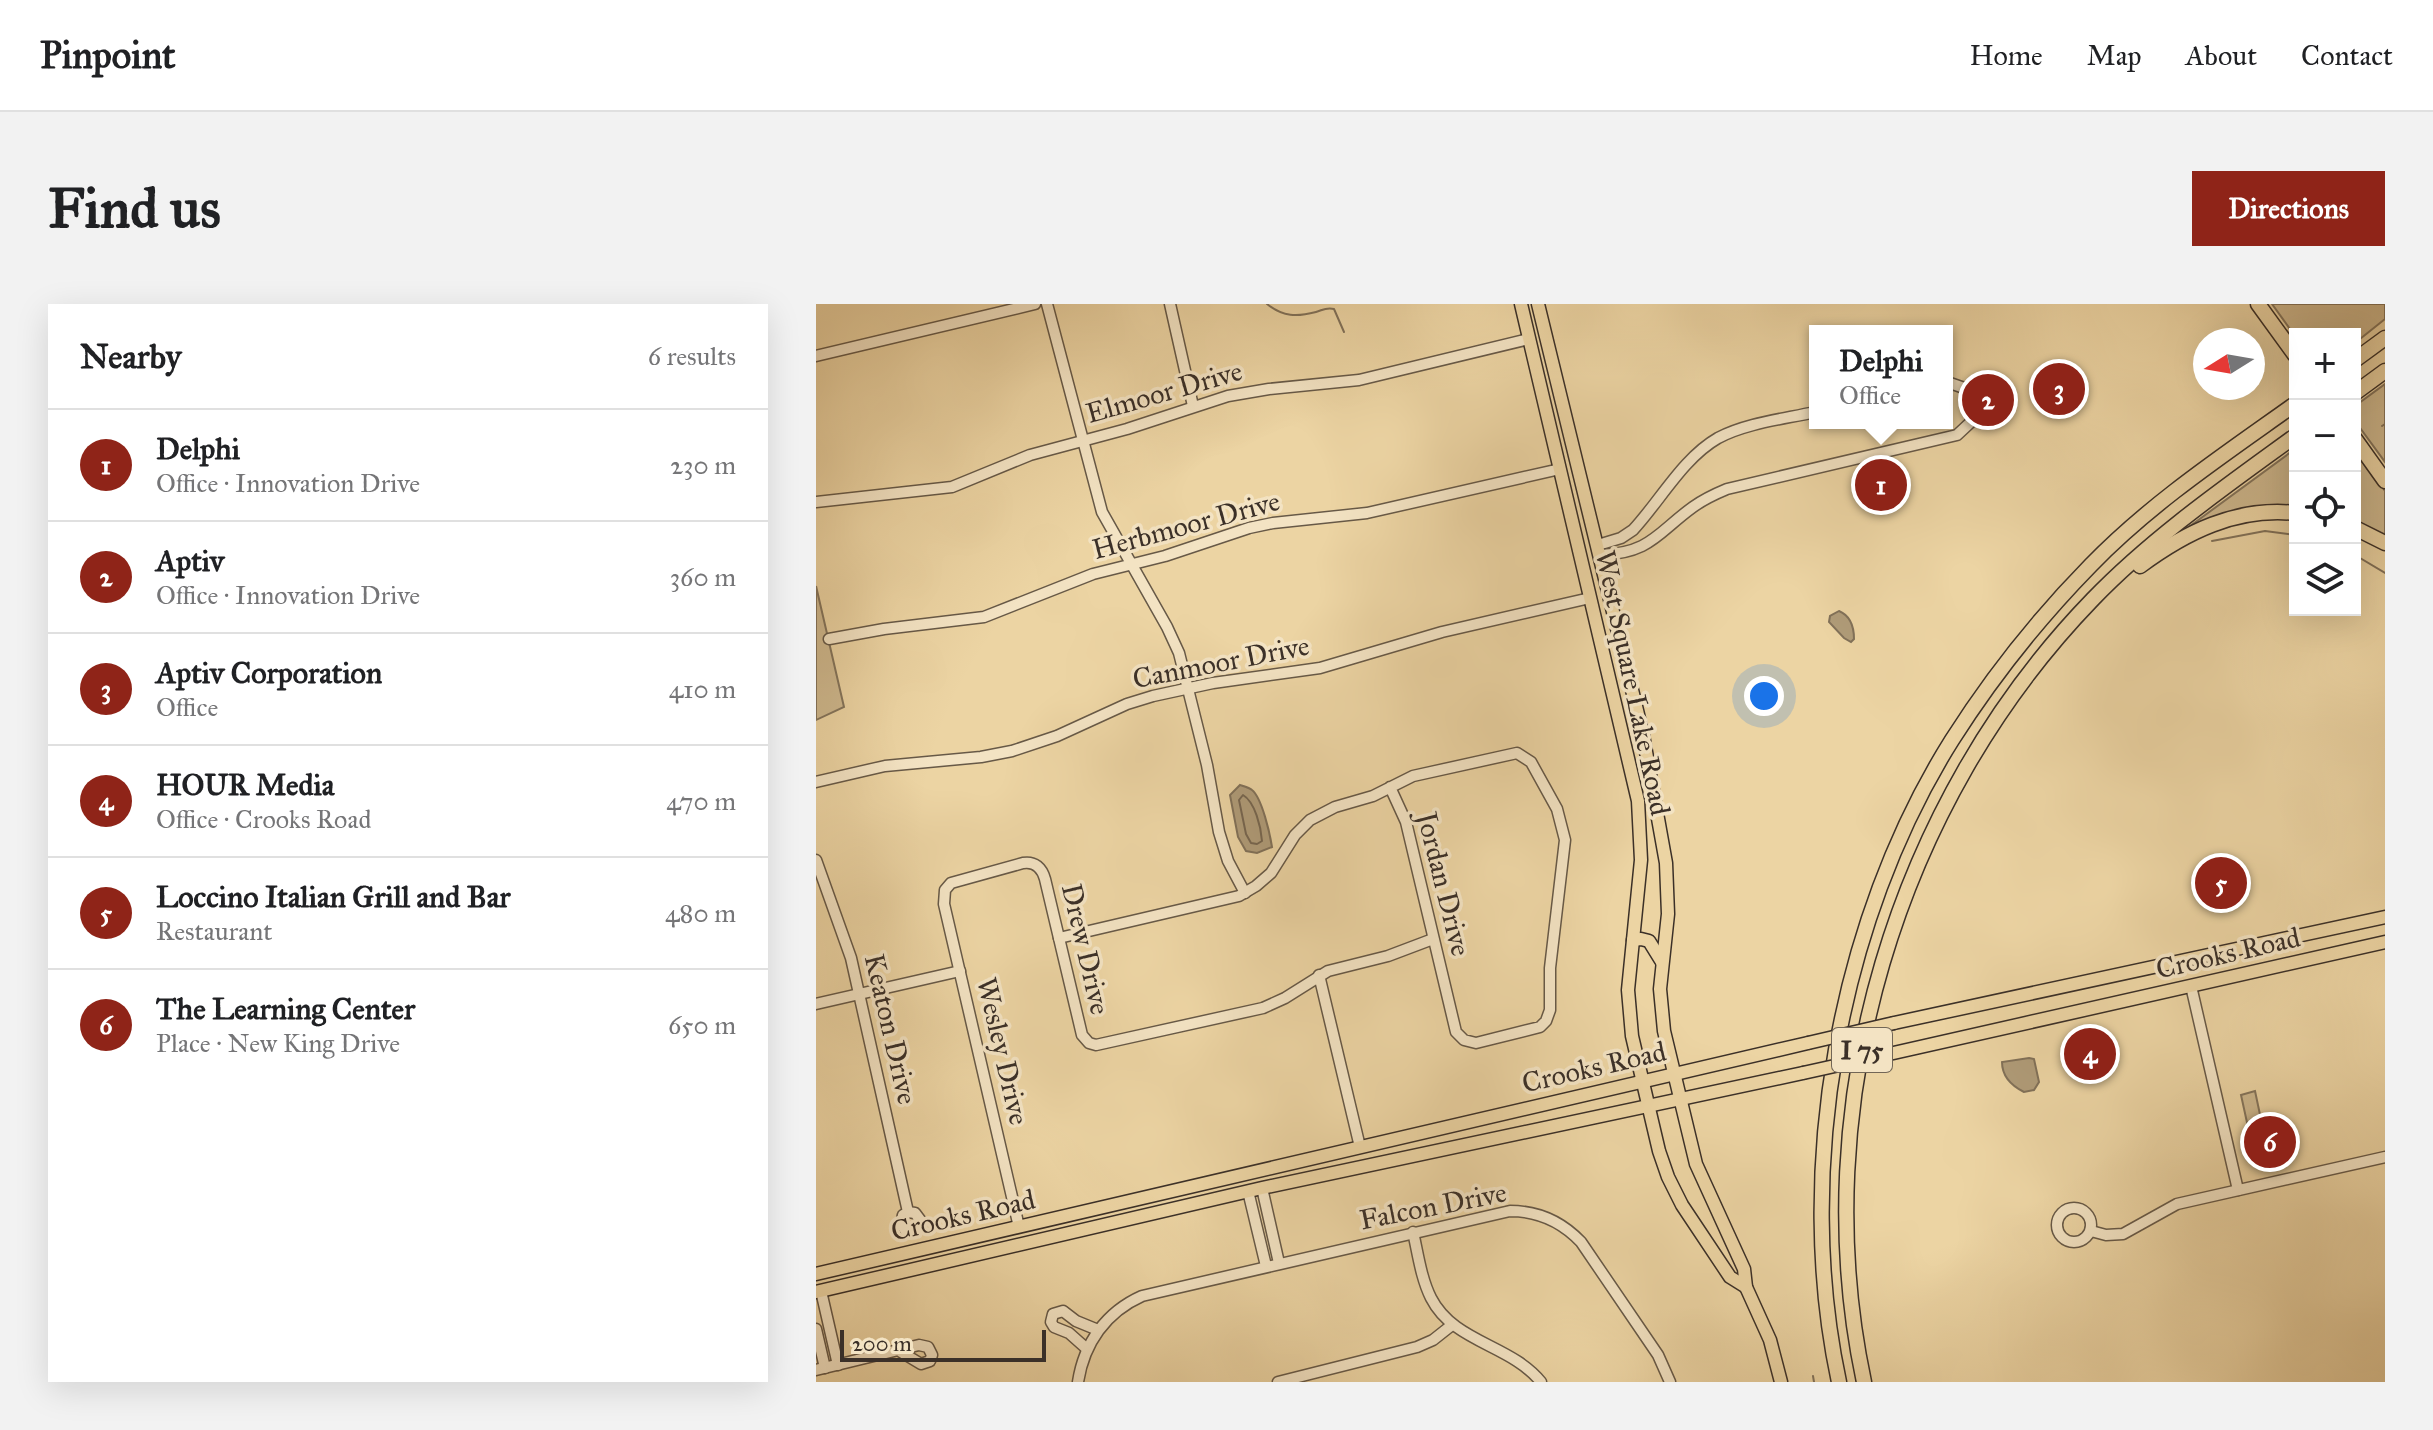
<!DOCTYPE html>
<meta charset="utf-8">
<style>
:root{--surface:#fff;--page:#f2f2f2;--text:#202124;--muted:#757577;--line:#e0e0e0;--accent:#8f2418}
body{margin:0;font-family:"IM FELL Great Primer",serif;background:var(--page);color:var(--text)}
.controls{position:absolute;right:24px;top:24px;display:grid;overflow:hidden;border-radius:0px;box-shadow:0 8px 32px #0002}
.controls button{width:72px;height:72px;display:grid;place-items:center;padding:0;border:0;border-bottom:2px solid var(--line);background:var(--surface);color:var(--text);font:40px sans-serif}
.compass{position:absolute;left:1377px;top:24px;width:72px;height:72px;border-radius:50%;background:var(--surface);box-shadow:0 8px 32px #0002;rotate:259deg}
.scale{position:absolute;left:24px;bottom:20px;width:206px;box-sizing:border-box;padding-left:8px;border:4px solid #3b3028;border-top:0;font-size:22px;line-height:28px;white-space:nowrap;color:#3b3028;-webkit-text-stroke:6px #f3e3c3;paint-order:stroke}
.you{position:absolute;left:948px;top:392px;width:28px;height:28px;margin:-20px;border:6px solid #fff;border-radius:50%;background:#1a73e8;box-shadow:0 0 0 12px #1a73e833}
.badge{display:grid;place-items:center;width:52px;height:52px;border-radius:50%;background:var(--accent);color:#fff;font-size:26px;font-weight:700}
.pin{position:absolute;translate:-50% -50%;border:4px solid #fff;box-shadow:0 2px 8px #0006}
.popup{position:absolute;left:993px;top:21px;width:144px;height:104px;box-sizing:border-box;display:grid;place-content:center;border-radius:0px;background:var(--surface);filter:drop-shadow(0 2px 6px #0005);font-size:26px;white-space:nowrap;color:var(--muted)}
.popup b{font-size:30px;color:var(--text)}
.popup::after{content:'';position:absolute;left:50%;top:100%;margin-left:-16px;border:16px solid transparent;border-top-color:var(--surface)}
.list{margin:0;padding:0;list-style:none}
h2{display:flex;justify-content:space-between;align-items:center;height:104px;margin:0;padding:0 32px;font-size:34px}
h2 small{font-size:26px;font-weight:400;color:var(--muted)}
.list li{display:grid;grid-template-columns:52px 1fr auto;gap:24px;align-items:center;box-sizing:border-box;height:112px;padding:0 32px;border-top:2px solid var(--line)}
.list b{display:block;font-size:30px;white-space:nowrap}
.list p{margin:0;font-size:26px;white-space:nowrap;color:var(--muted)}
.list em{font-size:26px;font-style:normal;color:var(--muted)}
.icon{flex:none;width:44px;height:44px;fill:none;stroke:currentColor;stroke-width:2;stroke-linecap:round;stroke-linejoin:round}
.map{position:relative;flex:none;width:1569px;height:1078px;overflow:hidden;border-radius:0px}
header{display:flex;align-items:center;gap:48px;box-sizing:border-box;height:112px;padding:0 40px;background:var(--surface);border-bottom:2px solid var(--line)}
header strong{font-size:38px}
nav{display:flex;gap:44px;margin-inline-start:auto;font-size:28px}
.intro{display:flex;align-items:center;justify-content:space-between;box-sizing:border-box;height:192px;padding:0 48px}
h1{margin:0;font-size:56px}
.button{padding:20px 36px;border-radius:0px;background:var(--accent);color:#fff;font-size:28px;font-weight:700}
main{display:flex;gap:48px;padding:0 48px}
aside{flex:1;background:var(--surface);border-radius:0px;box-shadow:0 8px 32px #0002}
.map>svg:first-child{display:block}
.green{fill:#ceb88e;stroke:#84745b;stroke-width:2}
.water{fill:#b09c79;stroke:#817159;stroke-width:2}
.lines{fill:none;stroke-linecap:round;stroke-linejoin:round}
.shore{stroke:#766650;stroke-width:2}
.stream{stroke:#817159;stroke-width:2}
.minor-casing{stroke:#675947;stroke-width:13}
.major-casing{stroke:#3b3028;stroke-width:15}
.highway-casing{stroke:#3b3028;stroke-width:17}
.minor{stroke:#f3e3c3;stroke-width:10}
.major{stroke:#ecd4a3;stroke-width:12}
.highway{stroke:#ecd4a3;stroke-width:14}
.major-bridge-casing{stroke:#3b3028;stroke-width:15;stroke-linecap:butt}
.major-bridge{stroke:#ecd4a3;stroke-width:12}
.labels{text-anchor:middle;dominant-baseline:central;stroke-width:7;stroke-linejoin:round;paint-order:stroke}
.shield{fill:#f3e3c3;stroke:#726656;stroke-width:2}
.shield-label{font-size:26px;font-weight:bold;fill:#3b3028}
.street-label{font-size:28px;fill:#3b3028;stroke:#f3e3c3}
</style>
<header>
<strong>Pinpoint</strong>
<nav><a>Home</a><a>Map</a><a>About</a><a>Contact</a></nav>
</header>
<div class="intro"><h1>Find us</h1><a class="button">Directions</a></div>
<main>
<aside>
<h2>Nearby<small>6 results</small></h2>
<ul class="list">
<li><span class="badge">1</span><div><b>Delphi</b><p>Office · Innovation Drive</p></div><em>230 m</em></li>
<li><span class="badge">2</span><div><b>Aptiv</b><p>Office · Innovation Drive</p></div><em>360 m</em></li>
<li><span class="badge">3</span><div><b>Aptiv Corporation</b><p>Office</p></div><em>410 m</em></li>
<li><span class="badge">4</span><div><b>HOUR Media</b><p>Office · Crooks Road</p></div><em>470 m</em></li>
<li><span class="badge">5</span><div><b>Loccino Italian Grill and Bar</b><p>Restaurant</p></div><em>480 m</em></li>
<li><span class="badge">6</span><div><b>The Learning Center</b><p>Place · New King Drive</p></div><em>650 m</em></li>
</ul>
</aside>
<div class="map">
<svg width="1569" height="1078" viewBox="0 0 1569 1078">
<rect width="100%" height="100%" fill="#ecd4a3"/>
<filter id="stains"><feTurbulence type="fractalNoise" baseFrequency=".0025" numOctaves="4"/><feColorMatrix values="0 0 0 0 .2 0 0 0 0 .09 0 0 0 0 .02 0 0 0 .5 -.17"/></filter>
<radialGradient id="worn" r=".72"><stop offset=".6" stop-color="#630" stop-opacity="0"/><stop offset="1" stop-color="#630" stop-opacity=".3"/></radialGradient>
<g class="green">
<polygon points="1456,0 1569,0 1569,15 1539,39 1539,30 1479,30 1479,32"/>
<polygon points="1569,80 1569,158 1539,117 1539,102"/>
<polygon points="1479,145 1479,206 1366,228"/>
<polygon points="1539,146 1569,187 1569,235 1539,220"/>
<polygon points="0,282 28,403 0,416"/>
<polygon points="1439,787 1446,820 1432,823 1425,791"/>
</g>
<g class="water">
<path d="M1023,307C1035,312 1038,323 1038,335L1035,338L1028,334L1013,318L1014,312Z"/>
<path d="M424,481C427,482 434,484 436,486C446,494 454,530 456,543L441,549L430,547L422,533L414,491Z"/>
<path d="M1213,754L1218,755L1223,778L1218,786L1208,788C1196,782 1186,773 1186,758Z"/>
</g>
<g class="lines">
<path class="shore" d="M427,491C439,498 445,523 446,537L441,540L435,539L430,530L423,496Z"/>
<g class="stream">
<path d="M451,0C467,13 481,13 500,8C507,6 510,3 518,5L528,28"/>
<polyline points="1566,122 1569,120"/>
<polyline points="1396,237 1449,227 1479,231"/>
<polyline points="1539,251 1569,269"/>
<polyline points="997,1072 998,1078"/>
</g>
<g class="minor-casing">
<g id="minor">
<polyline points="231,0 286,208 351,323 363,349 391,461 403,528 412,557 429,589"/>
<polyline points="354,0 377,102"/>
<polyline points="0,52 219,0"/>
<polyline points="0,198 136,183 214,151 311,125 412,92 453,85 543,76 713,35"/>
<path d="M782,241L805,234L817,226C844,197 867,154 902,134C930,119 968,115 999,108"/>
<path d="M784,251C835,249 841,229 877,203C888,195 899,190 911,185L1141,131L1156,117L1159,98L1151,85L1131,78"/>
<polyline points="13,335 68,325 168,313 277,270 349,252 433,224 457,219 551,209 744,165"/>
<polyline points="0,478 69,462 165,453 196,447 241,432 311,400 337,392 397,379 504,364 626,328 774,294"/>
<polyline points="0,556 35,654 92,908 87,911 85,920 89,926 98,927 103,923 105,917 99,909 92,908"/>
<polyline points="243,634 423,592 440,582 455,569 479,531 494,516 519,503 557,492 597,472 701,449 715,458 741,505 749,536 734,664 734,706 730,717 724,723 660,739 648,736 640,728 590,518 574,483"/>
<polyline points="503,671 544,843"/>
<polyline points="1375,682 1422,886"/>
<polyline points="0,700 144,667"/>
<polyline points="446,884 463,959"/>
<polyline points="432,887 450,962"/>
<circle cx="1258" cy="921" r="17"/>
<path d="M203,923L128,600L129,586L135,579L207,559C219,557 226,564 229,575L266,731L273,739L280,741L447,704L469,694L512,667L572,652L617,635"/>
<polyline points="1275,927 1290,931 1307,930 1361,900 1569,853"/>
<path d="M597,928C602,950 605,974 615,994C638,1039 694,1040 725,1078"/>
<polyline points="5,987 22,1061"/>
<polyline points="0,1025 9,1064"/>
<polyline points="271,1045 253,1029 238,1023 235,1018 237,1010 247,1007 260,1017 282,1026"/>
<polyline points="0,1066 103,1041 112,1043 116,1051 114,1057 105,1060 85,1048"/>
<path d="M262,1078C268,1039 290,1008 326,992L694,907C722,907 746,918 765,938L842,1051L854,1078"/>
<polyline points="462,1078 601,1043 617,1036 636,1021"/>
</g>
</g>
<g class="major-casing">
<g id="major">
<polyline points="705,0 822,497 825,556 812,686 816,732 843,847 852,873 866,901 914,973 930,983"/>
<polyline points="722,0 827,431 850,559 852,610 844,685 848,727 880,860 928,965 930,983 954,1036 965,1078"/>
<polyline points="817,636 825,635 833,637 846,658"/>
<polyline points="1078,719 1569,613"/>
<polyline points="1073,750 1569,638"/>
<polyline points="0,970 992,739"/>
<polyline points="0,988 446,884 987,769"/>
</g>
</g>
<g class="highway-casing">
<g id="highway">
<polyline points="1442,0 1479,51"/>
<polyline points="1539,56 1569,34"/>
<polyline points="1539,89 1569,67"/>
<polyline points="1539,135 1569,177"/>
<polyline points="1539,224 1569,239"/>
<path d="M1324,262C1370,228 1420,203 1479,209"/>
<path d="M1023,1078C978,869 1022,617 1136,436C1176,373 1222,315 1275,261C1335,199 1409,150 1479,100"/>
<path d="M1048,1078C989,802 1080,498 1277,295C1337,233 1409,183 1479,132"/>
</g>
</g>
<use href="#minor" class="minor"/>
<use href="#major" class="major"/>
<use href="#highway" class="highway"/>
<g class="major-bridge-casing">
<g id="major-bridge">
<polyline points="992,739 1078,719"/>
<polyline points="987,769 1073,750"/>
</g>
</g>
<use href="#major-bridge" class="major-bridge"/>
</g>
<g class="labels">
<rect class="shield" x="1016" y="724" width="60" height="44" rx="6"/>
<g class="shield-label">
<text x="1046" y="746">I 75</text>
</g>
<g class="street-label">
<text transform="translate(348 88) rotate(-16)">Elmoor Drive</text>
<text transform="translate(370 221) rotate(-15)">Herbmoor Drive</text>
<text transform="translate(405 358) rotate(-11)">Canmoor Drive</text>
<text transform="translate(817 379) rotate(78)">West Square Lake Road</text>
<text transform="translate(628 580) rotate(76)">Jordan Drive</text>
<text transform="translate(270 645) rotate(77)">Drew Drive</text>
<text transform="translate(1412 649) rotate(-13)">Crooks Road</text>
<text transform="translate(75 725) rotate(77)">Keaton Drive</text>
<text transform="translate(187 747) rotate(77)">Wesley Drive</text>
<text transform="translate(778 763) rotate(-13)">Crooks Road</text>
<text transform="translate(617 902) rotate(-11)">Falcon Drive</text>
<text transform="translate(147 911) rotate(-13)">Crooks Road</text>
</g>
</g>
<rect width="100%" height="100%" filter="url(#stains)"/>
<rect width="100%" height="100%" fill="url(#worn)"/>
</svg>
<div class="controls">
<button>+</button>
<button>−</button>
<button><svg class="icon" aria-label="locate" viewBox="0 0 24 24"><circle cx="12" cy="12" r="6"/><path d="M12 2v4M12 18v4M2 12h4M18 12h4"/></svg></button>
<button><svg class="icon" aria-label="layers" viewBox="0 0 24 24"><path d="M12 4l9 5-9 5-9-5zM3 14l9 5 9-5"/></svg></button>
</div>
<svg class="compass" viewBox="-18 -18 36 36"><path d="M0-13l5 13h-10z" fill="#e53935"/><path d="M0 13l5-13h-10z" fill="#757577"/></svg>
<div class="scale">200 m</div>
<div class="you"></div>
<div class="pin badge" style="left:1065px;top:181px">1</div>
<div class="popup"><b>Delphi</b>Office</div>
<div class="pin badge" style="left:1172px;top:96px">2</div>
<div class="pin badge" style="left:1243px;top:85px">3</div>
<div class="pin badge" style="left:1274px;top:750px">4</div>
<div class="pin badge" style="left:1405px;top:579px">5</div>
<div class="pin badge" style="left:1454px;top:838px">6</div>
</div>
</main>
